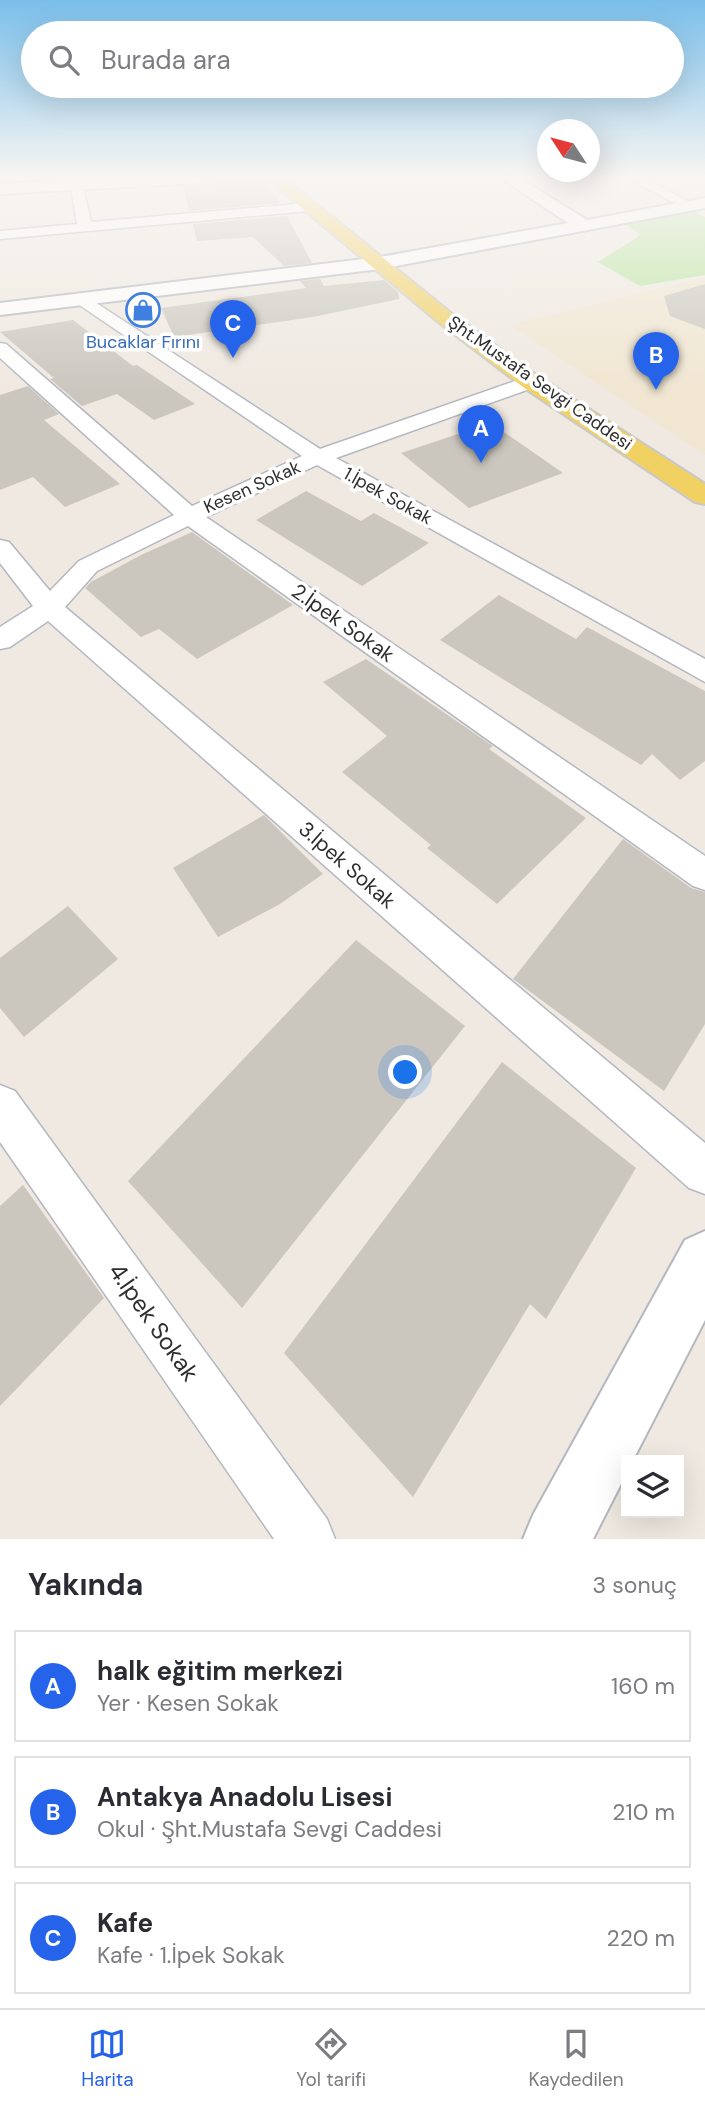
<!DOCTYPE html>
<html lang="tr">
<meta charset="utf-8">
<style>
:root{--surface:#fff;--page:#f2f2f3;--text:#2b2b33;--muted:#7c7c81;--line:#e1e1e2;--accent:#2563eb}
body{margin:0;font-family:"DM Sans",sans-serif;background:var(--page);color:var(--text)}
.controls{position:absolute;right:21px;bottom:21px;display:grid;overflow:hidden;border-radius:0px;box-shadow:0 7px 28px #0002}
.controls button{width:63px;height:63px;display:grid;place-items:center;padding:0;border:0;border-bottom:2px solid var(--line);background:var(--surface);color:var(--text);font:35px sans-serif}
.compass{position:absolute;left:537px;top:119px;width:63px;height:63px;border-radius:50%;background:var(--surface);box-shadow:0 7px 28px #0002;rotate:306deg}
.you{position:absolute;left:406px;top:1073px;width:24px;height:24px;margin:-18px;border:5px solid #fff;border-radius:50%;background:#1a73e8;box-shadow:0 0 0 10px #1a73e833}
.badge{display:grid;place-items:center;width:46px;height:46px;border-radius:50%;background:var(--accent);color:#fff;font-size:23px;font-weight:700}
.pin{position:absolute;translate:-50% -58px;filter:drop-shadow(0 2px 4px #0008)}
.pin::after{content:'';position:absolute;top:37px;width:24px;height:21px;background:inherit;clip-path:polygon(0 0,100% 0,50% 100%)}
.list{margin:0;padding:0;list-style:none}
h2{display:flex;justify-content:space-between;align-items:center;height:91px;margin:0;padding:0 28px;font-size:30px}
h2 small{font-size:23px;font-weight:400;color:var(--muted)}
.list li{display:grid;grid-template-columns:46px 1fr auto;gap:21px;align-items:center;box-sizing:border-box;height:112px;margin:0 14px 14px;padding:0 14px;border:2px solid var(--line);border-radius:0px}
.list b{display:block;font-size:26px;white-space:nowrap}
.list p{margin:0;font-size:23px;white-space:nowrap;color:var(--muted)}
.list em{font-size:23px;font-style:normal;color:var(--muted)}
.icon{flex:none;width:38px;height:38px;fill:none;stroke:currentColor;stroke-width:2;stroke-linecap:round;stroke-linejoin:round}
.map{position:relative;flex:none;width:705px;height:1539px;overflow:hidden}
.search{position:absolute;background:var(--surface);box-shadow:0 7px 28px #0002;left:21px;right:21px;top:21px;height:77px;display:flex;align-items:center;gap:18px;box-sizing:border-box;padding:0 24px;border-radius:38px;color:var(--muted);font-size:26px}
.sheet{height:469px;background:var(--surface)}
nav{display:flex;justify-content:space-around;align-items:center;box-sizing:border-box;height:98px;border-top:2px solid var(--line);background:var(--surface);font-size:19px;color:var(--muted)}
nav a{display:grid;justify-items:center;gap:4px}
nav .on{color:var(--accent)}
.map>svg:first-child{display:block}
.education{fill:#f0e6d1}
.green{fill:#b6e59e}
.building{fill:#cbc7bf}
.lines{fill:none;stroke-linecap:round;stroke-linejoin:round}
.street-casing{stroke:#b4b7c1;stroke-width:3}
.secondary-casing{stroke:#b4b7c1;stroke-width:4}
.primary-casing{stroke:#c9c9c9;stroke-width:4}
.street{fill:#fff;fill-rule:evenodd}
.secondary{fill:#fff;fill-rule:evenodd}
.primary{fill:#f2d163;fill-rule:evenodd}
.labels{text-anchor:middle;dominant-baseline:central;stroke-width:7;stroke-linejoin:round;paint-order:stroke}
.far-shop-label{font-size:18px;fill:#366cbe;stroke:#fff}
.far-street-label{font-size:18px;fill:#2e2e2e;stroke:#fff}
.street-label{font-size:21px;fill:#2e2e2e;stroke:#fff}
.near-street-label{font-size:24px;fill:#2e2e2e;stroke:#fff}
</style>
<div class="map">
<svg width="705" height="1539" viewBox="0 0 705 1539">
<rect width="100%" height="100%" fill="#efe9e1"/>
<polygon class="education" points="705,277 705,455 510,325"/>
<polygon class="green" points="692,210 705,217 705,275 640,286 598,262 641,235 623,223"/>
<g class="building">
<polygon points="226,177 262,177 280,203 189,211 183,186 216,185"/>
<polygon points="287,216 312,263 284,266 253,237 197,241 193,224"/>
<polygon points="320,279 324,286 384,280 398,292 399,299 313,317 174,337 161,308 306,288 300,281"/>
<polygon points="705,284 705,329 670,316 664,296"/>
<polygon points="73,320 133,366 137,365 195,404 154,420 117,394 82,406 50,379 54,378 0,332"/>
<polygon points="28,386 59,414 44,420 120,484 65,507 33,477 0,490 0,395"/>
<polygon points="491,423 563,473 469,508 401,453"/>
<polygon points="306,491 361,521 374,513 429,543 362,586 256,520"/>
<polygon points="192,532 293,605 197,659 159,629 141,637 85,588 91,582 141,555"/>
<polygon points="499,595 576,639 587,627 705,691 705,761 680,780 652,754 641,765 440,640"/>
<polygon points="366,659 493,746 489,749 586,818 497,904 427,848 431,845 342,772 387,736 323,682"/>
<polygon points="264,815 323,874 280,904 218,937 173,868"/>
<polygon points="623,839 691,888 705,892 705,1024 664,1091 513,979"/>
<polygon points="68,906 118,959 24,1037 0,1008 0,958"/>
<polygon points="356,940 465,1026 242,1308 128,1181"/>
<polygon points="502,1062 636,1168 546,1319 530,1304 413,1497 284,1353"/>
<polygon points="23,1185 104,1298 0,1406 0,1206"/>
</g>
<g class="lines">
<g class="street-casing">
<g id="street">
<polygon points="59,177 71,177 82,183 91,222 308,203 315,207 308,211 0,239 0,231 77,224 71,188 62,185"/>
<polygon points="626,177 642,177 697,206 685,209"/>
<polygon points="84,295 320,449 524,378 538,378 541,382 538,386 336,458 705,659 705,682 317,465 206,517 705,856 705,890 693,886 188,526 97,571 65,607 705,1143 705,1194 689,1188 48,621 10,647 0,649 0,627 33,606 0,563 0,540 9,542 50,591 79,561 174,515 0,358 0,343 6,344 192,506 302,456 78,304 76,300 78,296"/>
<polygon points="0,1085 15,1091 327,1519 335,1539 274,1539 0,1142"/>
</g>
</g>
<g class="secondary-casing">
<g id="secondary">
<polygon points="130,177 224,177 216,182 0,194 0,184"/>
<polygon points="499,177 518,177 587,220 705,198 705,208 380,269 0,315 0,303 380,257 568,223"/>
<polygon points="705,1231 705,1320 633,1460 626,1460 626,1474 593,1539 523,1539 533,1515 685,1240"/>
</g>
</g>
<g class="primary-casing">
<polygon id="primary" points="265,177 283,177 451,313 539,377 705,484 705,504 695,502 523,387 437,321"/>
</g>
<use href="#street" class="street"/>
<use href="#secondary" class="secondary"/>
<use href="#primary" class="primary"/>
</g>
<linearGradient id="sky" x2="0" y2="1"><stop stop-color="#7abfeb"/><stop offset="0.45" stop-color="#f8f5f2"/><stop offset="1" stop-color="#f8f5f2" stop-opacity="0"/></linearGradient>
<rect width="705" height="392" fill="url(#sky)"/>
<defs>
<g id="shop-ring" transform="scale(1.75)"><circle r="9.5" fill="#fff" stroke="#3f7fe0" stroke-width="1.5"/><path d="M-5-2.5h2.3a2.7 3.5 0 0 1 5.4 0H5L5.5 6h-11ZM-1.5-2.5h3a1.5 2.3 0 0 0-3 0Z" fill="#3f7fe0"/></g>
</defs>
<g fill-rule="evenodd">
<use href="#shop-ring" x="143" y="310"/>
</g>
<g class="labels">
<g class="far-shop-label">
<text x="143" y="342">Bucaklar Fırını</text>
</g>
<g class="far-street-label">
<text transform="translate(540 383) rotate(35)">Şht.Mustafa Sevgi Caddesi</text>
<text transform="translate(252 487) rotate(-24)">Kesen Sokak</text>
<text transform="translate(388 496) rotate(29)">1.İpek Sokak</text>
</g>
<g class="street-label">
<text transform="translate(343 623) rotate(35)">2.İpek Sokak</text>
<text transform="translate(347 865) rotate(41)">3.İpek Sokak</text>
</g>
<g class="near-street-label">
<text transform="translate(154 1322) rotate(55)">4.İpek Sokak</text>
</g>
</g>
</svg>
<div class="controls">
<button><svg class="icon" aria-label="layers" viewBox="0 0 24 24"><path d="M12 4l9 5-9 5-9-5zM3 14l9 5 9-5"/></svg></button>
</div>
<svg class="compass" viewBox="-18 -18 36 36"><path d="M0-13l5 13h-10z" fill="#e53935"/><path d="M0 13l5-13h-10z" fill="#7c7c81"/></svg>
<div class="you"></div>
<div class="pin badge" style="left:481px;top:463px">A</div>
<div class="pin badge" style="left:656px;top:390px">B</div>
<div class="pin badge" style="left:233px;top:358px">C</div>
<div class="search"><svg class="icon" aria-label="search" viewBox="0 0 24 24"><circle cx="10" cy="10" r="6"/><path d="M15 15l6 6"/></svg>Burada ara</div>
</div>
<section class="sheet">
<h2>Yakında<small>3 sonuç</small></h2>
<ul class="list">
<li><span class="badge">A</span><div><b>halk eğitim merkezi</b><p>Yer · Kesen Sokak</p></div><em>160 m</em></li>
<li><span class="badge">B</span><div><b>Antakya Anadolu Lisesi</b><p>Okul · Şht.Mustafa Sevgi Caddesi</p></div><em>210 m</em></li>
<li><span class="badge">C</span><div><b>Kafe</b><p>Kafe · 1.İpek Sokak</p></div><em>220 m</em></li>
</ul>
</section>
<nav>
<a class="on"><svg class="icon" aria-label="map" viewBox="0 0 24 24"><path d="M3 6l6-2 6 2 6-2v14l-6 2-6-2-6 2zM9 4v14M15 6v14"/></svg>Harita</a>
<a><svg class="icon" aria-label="directions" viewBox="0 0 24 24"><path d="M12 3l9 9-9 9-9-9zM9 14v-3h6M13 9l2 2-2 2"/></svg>Yol tarifi</a>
<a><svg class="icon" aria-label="saved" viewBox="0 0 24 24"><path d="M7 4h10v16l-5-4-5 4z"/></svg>Kaydedilen</a>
</nav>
